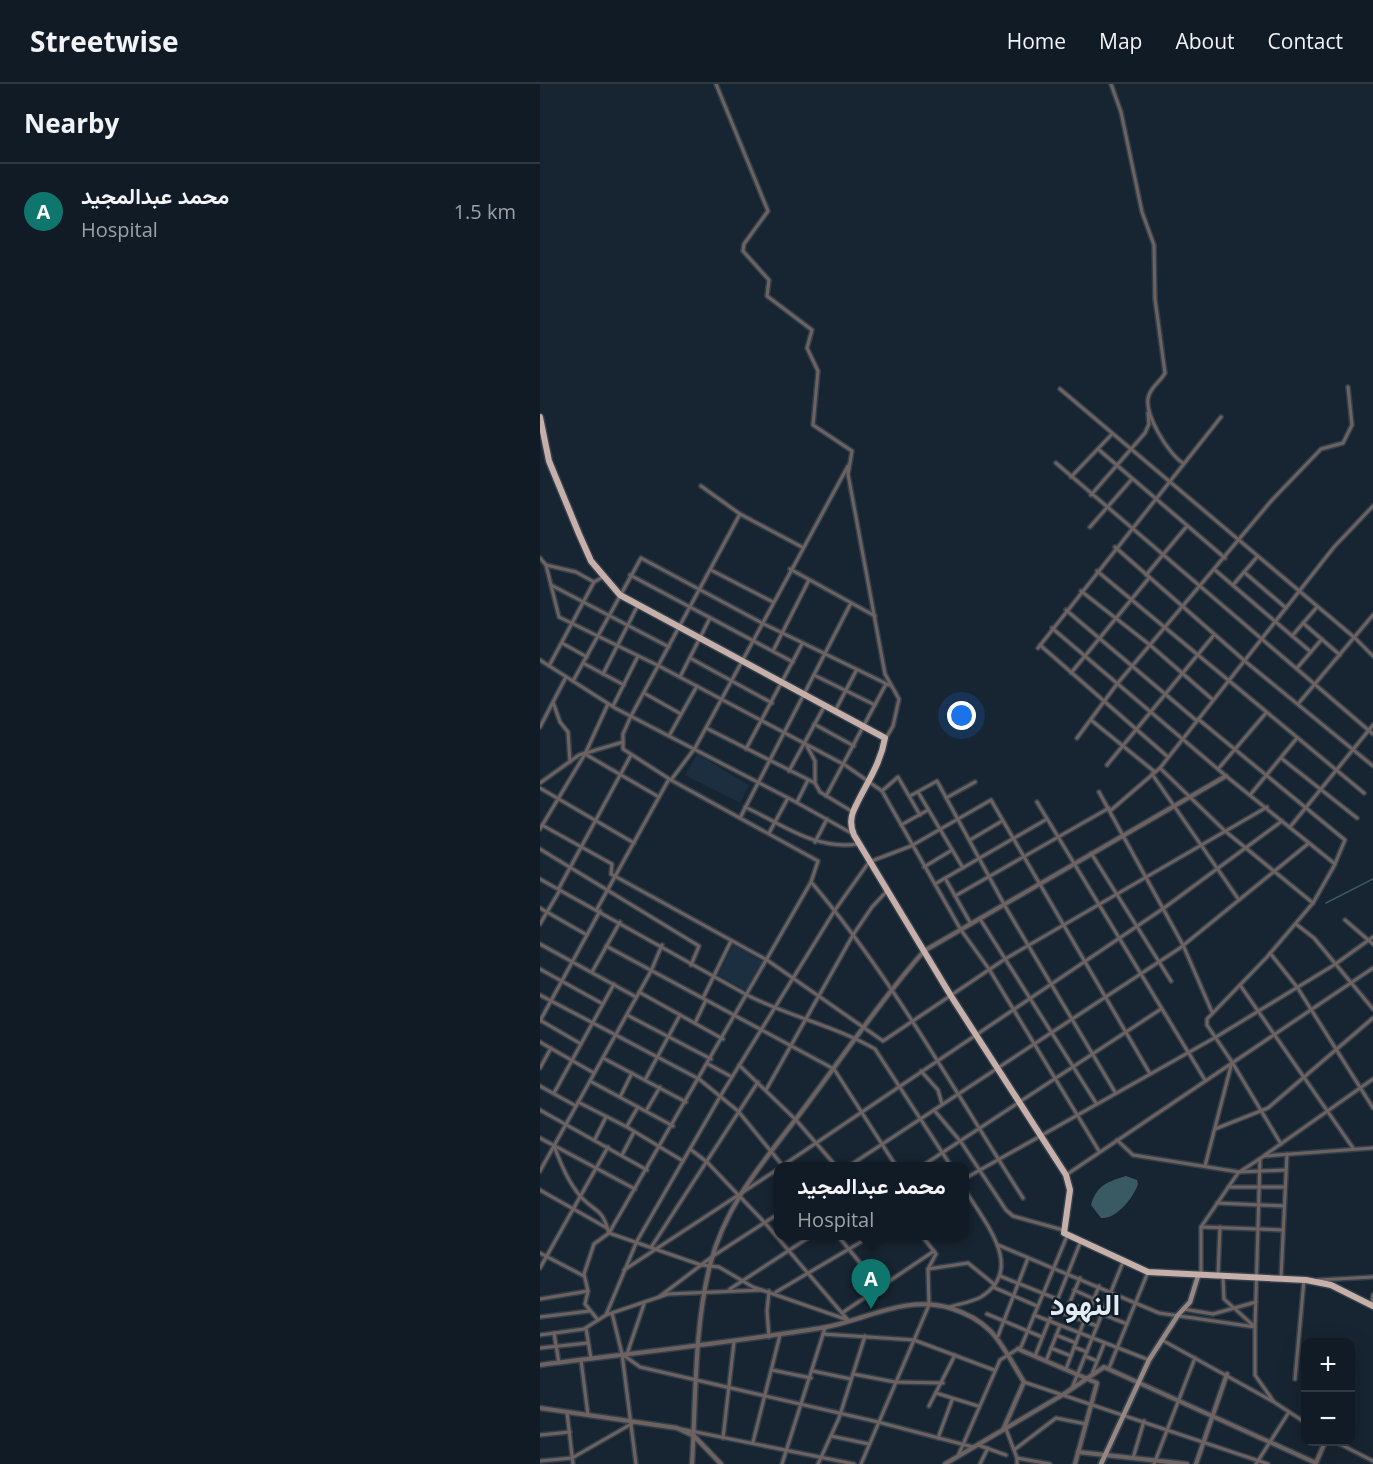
<!DOCTYPE html>
<meta charset="utf-8">
<style>
:root{--surface:#111b25;--page:#1e2832;--text:#f1f3f6;--muted:#9ca1a7;--line:#303942;--accent:#0f766e}
body{margin:0;font-family:"Open Sans",Vazirmatn,sans-serif;background:var(--page);color:var(--text)}
.controls{position:absolute;right:18px;bottom:18px;display:grid;overflow:hidden;border-radius:12px;box-shadow:0 6px 24px #0002}
.controls button{width:54px;height:54px;display:grid;place-items:center;padding:0;border:0;border-bottom:2px solid var(--line);background:var(--surface);color:var(--text);font:30px sans-serif}
.you{position:absolute;left:422px;top:632px;width:21px;height:21px;margin:-15px;border:4px solid #fff;border-radius:50%;background:#1a73e8;box-shadow:0 0 0 9px #1a73e833}
.badge{display:grid;place-items:center;width:39px;height:39px;border-radius:50%;background:var(--accent);color:#fff;font-size:20px;font-weight:700}
.pin{position:absolute;translate:-50% -50px;filter:drop-shadow(0 2px 3px #0008)}
.pin::after{content:'';position:absolute;top:32px;width:21px;height:18px;background:inherit;clip-path:polygon(0 0,100% 0,50% 100%)}
.popup{position:absolute;left:234px;top:1078px;width:195px;height:78px;box-sizing:border-box;display:grid;place-content:center;border-radius:12px;background:var(--surface);filter:drop-shadow(0 2px 4px #0005);font-size:20px;white-space:nowrap;color:var(--muted)}
.popup b{font-size:22px;color:var(--text)}
.popup::after{content:'';position:absolute;left:50%;top:100%;margin-left:-12px;border:12px solid transparent;border-top-color:var(--surface)}
.list{margin:0;padding:0;list-style:none}
h2{display:flex;justify-content:space-between;align-items:center;height:78px;margin:0;padding:0 24px;font-size:26px}
h2 small{font-size:20px;font-weight:400;color:var(--muted)}
.list li{display:grid;grid-template-columns:39px 1fr auto;gap:18px;align-items:center;box-sizing:border-box;height:96px;padding:0 24px;border-top:2px solid var(--line)}
.list b{display:block;font-size:22px;white-space:nowrap}
.list p{margin:0;font-size:20px;white-space:nowrap;color:var(--muted)}
.list em{font-size:20px;font-style:normal;color:var(--muted)}
.map{position:relative;flex:none;width:833px;height:1380px;overflow:hidden}
header{display:flex;align-items:center;gap:36px;box-sizing:border-box;height:84px;padding:0 30px;background:var(--surface);border-bottom:2px solid var(--line)}
header strong{font-size:28px}
nav{display:flex;gap:33px;margin-inline-start:auto;font-size:21px}
main{display:flex}
aside{flex:1;background:var(--surface)}
.map>svg:first-child{display:block}
.built{fill:#1c2f40}
.water{fill:#395963}
.lines{fill:none;stroke-linecap:round;stroke-linejoin:round}
.stream{stroke:#395963;stroke-width:1.5}
.minor-casing{stroke:#33404c;stroke-width:6}
.tertiary-casing{stroke:#33404c;stroke-width:7}
.secondary-casing{stroke:#33404c;stroke-width:8}
.trunk-casing{stroke:#33404c;stroke-width:9}
.minor{stroke:#6d6260;stroke-width:3}
.tertiary{stroke:#6d6260;stroke-width:4}
.secondary{stroke:#978783;stroke-width:4.5}
.trunk{stroke:#c7afaa;stroke-width:6}
.labels{text-anchor:middle;dominant-baseline:central;stroke-width:4.5;stroke-linejoin:round;paint-order:stroke}
.town-label{font-size:30px;font-weight:bold;fill:#e2ebf4;stroke:#0d1b27}
</style>
<header>
<strong>Streetwise</strong>
<nav><a>Home</a><a>Map</a><a>About</a><a>Contact</a></nav>
</header>
<main>
<aside>
<h2>Nearby<small></small></h2>
<ul class="list">
<li><span class="badge">A</span><div><b>محمد عبدالمجيد</b><p>Hospital</p></div><em>1.5 km</em></li>
</ul>
</aside>
<div class="map">
<svg width="833" height="1380" viewBox="0 0 833 1380">
<rect width="100%" height="100%" fill="#172431"/>
<g class="built">
<polygon points="157,670 209,701 200,719 145,691"/>
<polygon points="193,861 223,878 207,907 178,891"/>
</g>
<path class="water" d="M586,1092L597,1096L598,1100C594,1113 576,1136 561,1134L551,1121C557,1100 568,1098 586,1092Z"/>
<g class="lines">
<polyline class="stream" points="786,819 833,795"/>
<g class="minor-casing">
<g id="minor">
<polyline points="176,0 228,127 204,160 203,167 229,196 227,212 272,246 267,264 278,287 273,341 312,367 308,390 345,590 359,615 353,642 346,654"/>
<path d="M571,0L581,28L602,128L614,161L615,215L625,289C621,297 612,302 609,311C602,328 629,371 643,379"/>
<polyline points="520,305 815,554 833,572"/>
<polyline points="558,365 685,474"/>
<polyline points="516,379 833,650"/>
<polyline points="531,393 572,350"/>
<polyline points="161,402 200,430 262,463"/>
<polyline points="551,411 605,349 609,340 608,329"/>
<polyline points="550,443 592,395"/>
<polyline points="575,463 706,578 833,682"/>
<polyline points="0,474 6,481 19,533 119,582 305,681 342,707 421,846 449,885 559,1067"/>
<polyline points="6,481 36,488 54,498 63,493"/>
<polyline points="250,485 335,532"/>
<polyline points="171,486 233,518"/>
<polyline points="675,486 771,568"/>
<polyline points="557,487 824,709"/>
<polyline points="704,488 746,524"/>
<polyline points="90,491 253,578"/>
<polyline points="606,491 647,442"/>
<polyline points="11,501 129,563"/>
<polyline points="693,501 717,473"/>
<polyline points="541,507 610,561 673,616"/>
<polyline points="526,526 657,637"/>
<polyline points="763,539 800,571"/>
<polyline points="512,544 686,692 795,780"/>
<polyline points="752,552 777,523"/>
<polyline points="22,559 47,573"/>
<polyline points="500,561 628,673"/>
<polyline points="498,564 681,333"/>
<polyline points="233,567 269,496"/>
<polyline points="150,574 232,619"/>
<polyline points="0,576 75,624 254,717 313,750"/>
<polyline points="43,579 84,601"/>
<polyline points="9,582 54,498"/>
<polyline points="757,584 782,555"/>
<polyline points="531,589 609,494"/>
<polyline points="63,590 98,521"/>
<polyline points="274,591 335,621"/>
<polyline points="140,593 170,534"/>
<polyline points="33,597 101,474 222,539 349,601"/>
<polyline points="104,609 141,630"/>
<polyline points="13,618 20,638 28,648 30,678"/>
<polyline points="758,620 833,531"/>
<polyline points="73,622 98,572"/>
<polyline points="295,627 316,587"/>
<polyline points="658,635 805,756 794,782 773,819 727,873 667,935 667,941 692,978 665,1082"/>
<polyline points="551,636 615,688"/>
<polyline points="274,640 314,662"/>
<polyline points="0,643 26,593"/>
<polyline points="166,644 275,699"/>
<polyline points="129,652 157,602"/>
<polyline points="537,654 577,600 732,416 781,365 803,359 812,341 808,303"/>
<polyline points="267,662 275,677 275,699 280,708 313,728"/>
<polyline points="206,665 262,560"/>
<polyline points="45,670 119,713"/>
<polyline points="741,674 817,734"/>
<polyline points="567,681 674,551"/>
<polyline points="620,684 685,747 773,819"/>
<polyline points="678,685 726,629"/>
<polyline points="249,687 284,623"/>
<polyline points="612,690 699,816"/>
<polyline points="131,696 155,664 308,382"/>
<polyline points="0,699 39,671 83,658"/>
<polyline points="0,704 94,759"/>
<polyline points="342,707 358,693 380,731"/>
<polyline points="378,708 423,784"/>
<polyline points="559,708 643,861 672,928"/>
<polyline points="710,711 757,654"/>
<polyline points="286,712 346,600"/>
<polyline points="370,712 397,697 465,822 575,1008"/>
<polyline points="406,714 435,698"/>
<polyline points="257,718 268,696"/>
<polyline points="497,718 665,996"/>
<path d="M205,723C244,741 274,766 318,760"/>
<polyline points="570,727 620,684 794,463 833,422"/>
<polyline points="200,734 311,519"/>
<polyline points="2,741 72,780 71,790 227,876 343,957 465,875 727,723"/>
<polyline points="361,741 388,726"/>
<polyline points="750,743 833,641"/>
<polyline points="0,745 45,670 68,620"/>
<polyline points="229,749 248,714"/>
<polyline points="430,756 462,737"/>
<polyline points="275,758 287,735"/>
<polyline points="0,765 159,862 151,881"/>
<polyline points="551,769 631,897"/>
<polyline points="384,783 412,766"/>
<polyline points="405,794 431,840"/>
<path d="M0,795L207,911C248,932 295,942 335,965L411,1082"/>
<path d="M272,799C354,896 414,1007 483,1114"/>
<polyline points="395,800 507,735"/>
<polyline points="19,804 91,671"/>
<polyline points="415,812 569,724"/>
<polyline points="0,824 47,851"/>
<polyline points="57,825 129,695"/>
<polyline points="440,835 556,1019"/>
<polyline points="805,836 833,860"/>
<polyline points="0,840 20,806"/>
<polyline points="756,840 774,854 833,925"/>
<polyline points="0,860 96,913"/>
<polyline points="66,862 294,985 356,1082"/>
<polyline points="730,869 757,903 833,1024"/>
<polyline points="0,885 63,920"/>
<polyline points="52,888 80,838"/>
<polyline points="700,901 813,1064"/>
<polyline points="99,908 183,955"/>
<polyline points="0,911 159,995 198,1027 243,1082"/>
<polyline points="163,914 191,857"/>
<polyline points="87,931 171,975"/>
<polyline points="0,936 41,960"/>
<polyline points="0,937 60,827"/>
<polyline points="155,939 166,916"/>
<polyline points="0,958 54,989"/>
<polyline points="63,974 146,1018"/>
<polyline points="692,978 741,1060"/>
<polyline points="168,980 192,993"/>
<polyline points="199,981 256,1036 296,1082"/>
<polyline points="0,984 11,964"/>
<polyline points="381,987 398,1006 402,1020"/>
<polyline points="105,996 140,931"/>
<polyline points="50,997 133,1042"/>
<polyline points="0,1002 36,1022"/>
<polyline points="226,1006 313,851 332,823 347,807"/>
<polyline points="14,1009 74,900"/>
<polyline points="80,1013 92,989"/>
<polyline points="38,1018 87,1043 143,1077"/>
<polyline points="0,1026 107,1086"/>
<polyline points="394,1026 421,1058 466,1126 473,1132 523,1146"/>
<polyline points="106,1027 120,1003"/>
<polyline points="87,1042 98,1023"/>
<polyline points="675,1045 728,1024 833,934"/>
<polyline points="0,1054 95,1105"/>
<polyline points="55,1055 66,1033"/>
<polyline points="577,1056 593,1071 699,1088 746,1086"/>
<path d="M14,1062C21,1080 28,1098 41,1113C57,1130 61,1122 69,1149L161,1181L179,1183L213,1203L308,1236L225,1139L167,1078L150,1065"/>
<polyline points="82,1071 94,1048"/>
<polyline points="725,1071 833,995"/>
<polyline points="242,1082 624,824 742,737"/>
<polyline points="309,1082 640,864 769,759"/>
<polyline points="382,1082 621,925"/>
<polyline points="0,1087 111,887 122,861"/>
<polyline points="526,1091 833,884"/>
<polyline points="424,1095 676,953 794,881 833,853"/>
<polyline points="688,1103 745,1103"/>
<polyline points="0,1106 67,1144"/>
<polyline points="677,1119 744,1122"/>
<polyline points="661,1143 743,1146"/>
<polyline points="298,1152 339,1202"/>
<polyline points="458,1161 619,1229 715,1243 720,1075"/>
<polyline points="112,1162 218,998"/>
<polyline points="0,1169 44,1192"/>
<polyline points="0,1184 68,1063"/>
<polyline points="388,1185 428,1179 455,1201"/>
<polyline points="84,1186 238,1085"/>
<polyline points="661,1190 661,1143 698,1089 724,1072 833,1064"/>
<polyline points="460,1192 517,1215"/>
<polyline points="678,1192 680,1143"/>
<polyline points="683,1193 684,1215 715,1243 715,1291 734,1318 766,1339"/>
<polyline points="741,1194 747,1070"/>
<polyline points="778,1196 833,1193"/>
<polyline points="453,1203 497,1222"/>
<polyline points="190,1205 271,1152"/>
<polyline points="534,1206 554,1215"/>
<polyline points="229,1207 227,1227 229,1253"/>
<polyline points="236,1208 331,1152"/>
<polyline points="119,1213 173,1172 238,1130"/>
<polyline points="0,1215 48,1207"/>
<polyline points="529,1219 561,1232"/>
<polyline points="832,1220 833,1211"/>
<path d="M410,1223C419,1220 432,1218 441,1213C487,1184 443,1137 424,1104"/>
<polyline points="643,1225 673,1230 716,1218"/>
<polyline points="514,1226 557,1242"/>
<polyline points="549,1227 559,1202"/>
<polyline points="72,1229 82,1270"/>
<polyline points="302,1229 394,1167"/>
<polyline points="447,1230 502,1253"/>
<polyline points="525,1230 540,1194"/>
<polyline points="562,1230 587,1240"/>
<polyline points="66,1231 97,1157 181,1011 295,826 329,778 371,762 451,716 609,988"/>
<polyline points="494,1231 609,1276"/>
<polyline points="0,1233 50,1227"/>
<polyline points="58,1236 45,1220 48,1207 44,1190 54,1160 69,1149 271,798 278,777 131,696 83,665 83,650 91,632 200,430"/>
<polyline points="46,1244 51,1275"/>
<polyline points="14,1249 19,1279"/>
<polyline points="283,1250 374,1256 454,1286"/>
<polyline points="0,1251 44,1245 66,1231 128,1210 222,1206"/>
<polyline points="516,1251 536,1259"/>
<polyline points="458,1252 488,1174"/>
<polyline points="622,1256 732,1317"/>
<polyline points="534,1263 547,1268"/>
<polyline points="0,1264 48,1259"/>
<polyline points="511,1264 531,1272"/>
<polyline points="87,1270 104,1220"/>
<polyline points="495,1272 540,1159"/>
<polyline points="545,1272 557,1277"/>
<polyline points="41,1276 48,1331"/>
<polyline points="506,1277 520,1242"/>
<polyline points="569,1284 608,1188"/>
<polyline points="526,1285 544,1237"/>
<polyline points="232,1286 271,1294"/>
<polyline points="273,1287 311,1295"/>
<polyline points="313,1290 355,1298 403,1299"/>
<polyline points="552,1290 564,1260"/>
<polyline points="755,1295 764,1196"/>
<polyline points="484,1298 728,1380"/>
<polyline points="532,1304 583,1178"/>
<polyline points="396,1309 438,1322"/>
<polyline points="389,1322 415,1271"/>
<polyline points="27,1328 33,1380"/>
<polyline points="141,1345 314,1380"/>
<polyline points="466,1345 477,1374 477,1380"/>
<polyline points="0,1351 30,1348"/>
<polyline points="291,1352 329,1360"/>
<polyline points="183,1354 194,1258"/>
<polyline points="398,1354 412,1316"/>
<polyline points="213,1358 240,1251"/>
<polyline points="796,1358 833,1377"/>
<polyline points="438,1361 466,1371"/>
<polyline points="474,1366 516,1334 546,1340"/>
<polyline points="418,1372 460,1276 481,1263 527,1152"/>
<polyline points="477,1374 510,1380"/>
<polyline points="593,1374 604,1337"/>
<polyline points="0,1377 32,1374 93,1339"/>
<polyline points="96,1380 82,1270 100,1283 338,1338 433,1363"/>
<polyline points="242,1380 285,1244"/>
<polyline points="278,1380 299,1334 325,1252"/>
<polyline points="321,1380 389,1221 388,1185 396,1170 382,1152"/>
<polyline points="440,1380 448,1364"/>
<polyline points="614,1380 655,1274"/>
<polyline points="716,1380 749,1328"/>
</g>
</g>
<g class="tertiary-casing">
<g id="tertiary">
<polyline points="478,1265 557,1299 535,1380"/>
<path d="M0,1281C94,1269 187,1259 281,1244C322,1238 365,1210 410,1224C455,1238 461,1261 484,1298L463,1346"/>
<polyline points="0,1324 137,1344 154,1352 181,1380"/>
<polyline points="538,1368 647,1380"/>
<path d="M152,1380C156,1315 154,1244 170,1181C187,1115 229,1072 268,1019C306,968 342,915 384,867L686,692"/>
<polyline points="405,1380 524,1310 564,1283 776,1379 785,1358"/>
<polyline points="656,1380 687,1290"/>
</g>
</g>
<g class="secondary-casing">
<polyline id="secondary" points="561,1380 609,1276 638,1231 650,1218 658,1192"/>
</g>
<g class="trunk-casing">
<path id="trunk" d="M0,333L9,377L39,450L51,477L80,511L345,654C340,683 324,702 313,728C310,736 311,744 314,751L411,912L526,1091L530,1106L524,1149L608,1188L766,1196L791,1201L833,1222"/>
</g>
<use href="#minor" class="minor"/>
<use href="#tertiary" class="tertiary"/>
<use href="#secondary" class="secondary"/>
<use href="#trunk" class="trunk"/>
</g>
<g class="labels">
<g class="town-label">
<text x="545" y="1219">النهود</text>
</g>
</g>
</svg>
<div class="controls">
<button>+</button>
<button>−</button>
</div>
<div class="you"></div>
<div class="pin badge" style="left:331px;top:1225px">A</div>
<div class="popup"><b>محمد عبدالمجيد</b>Hospital</div>
</div>
</main>
